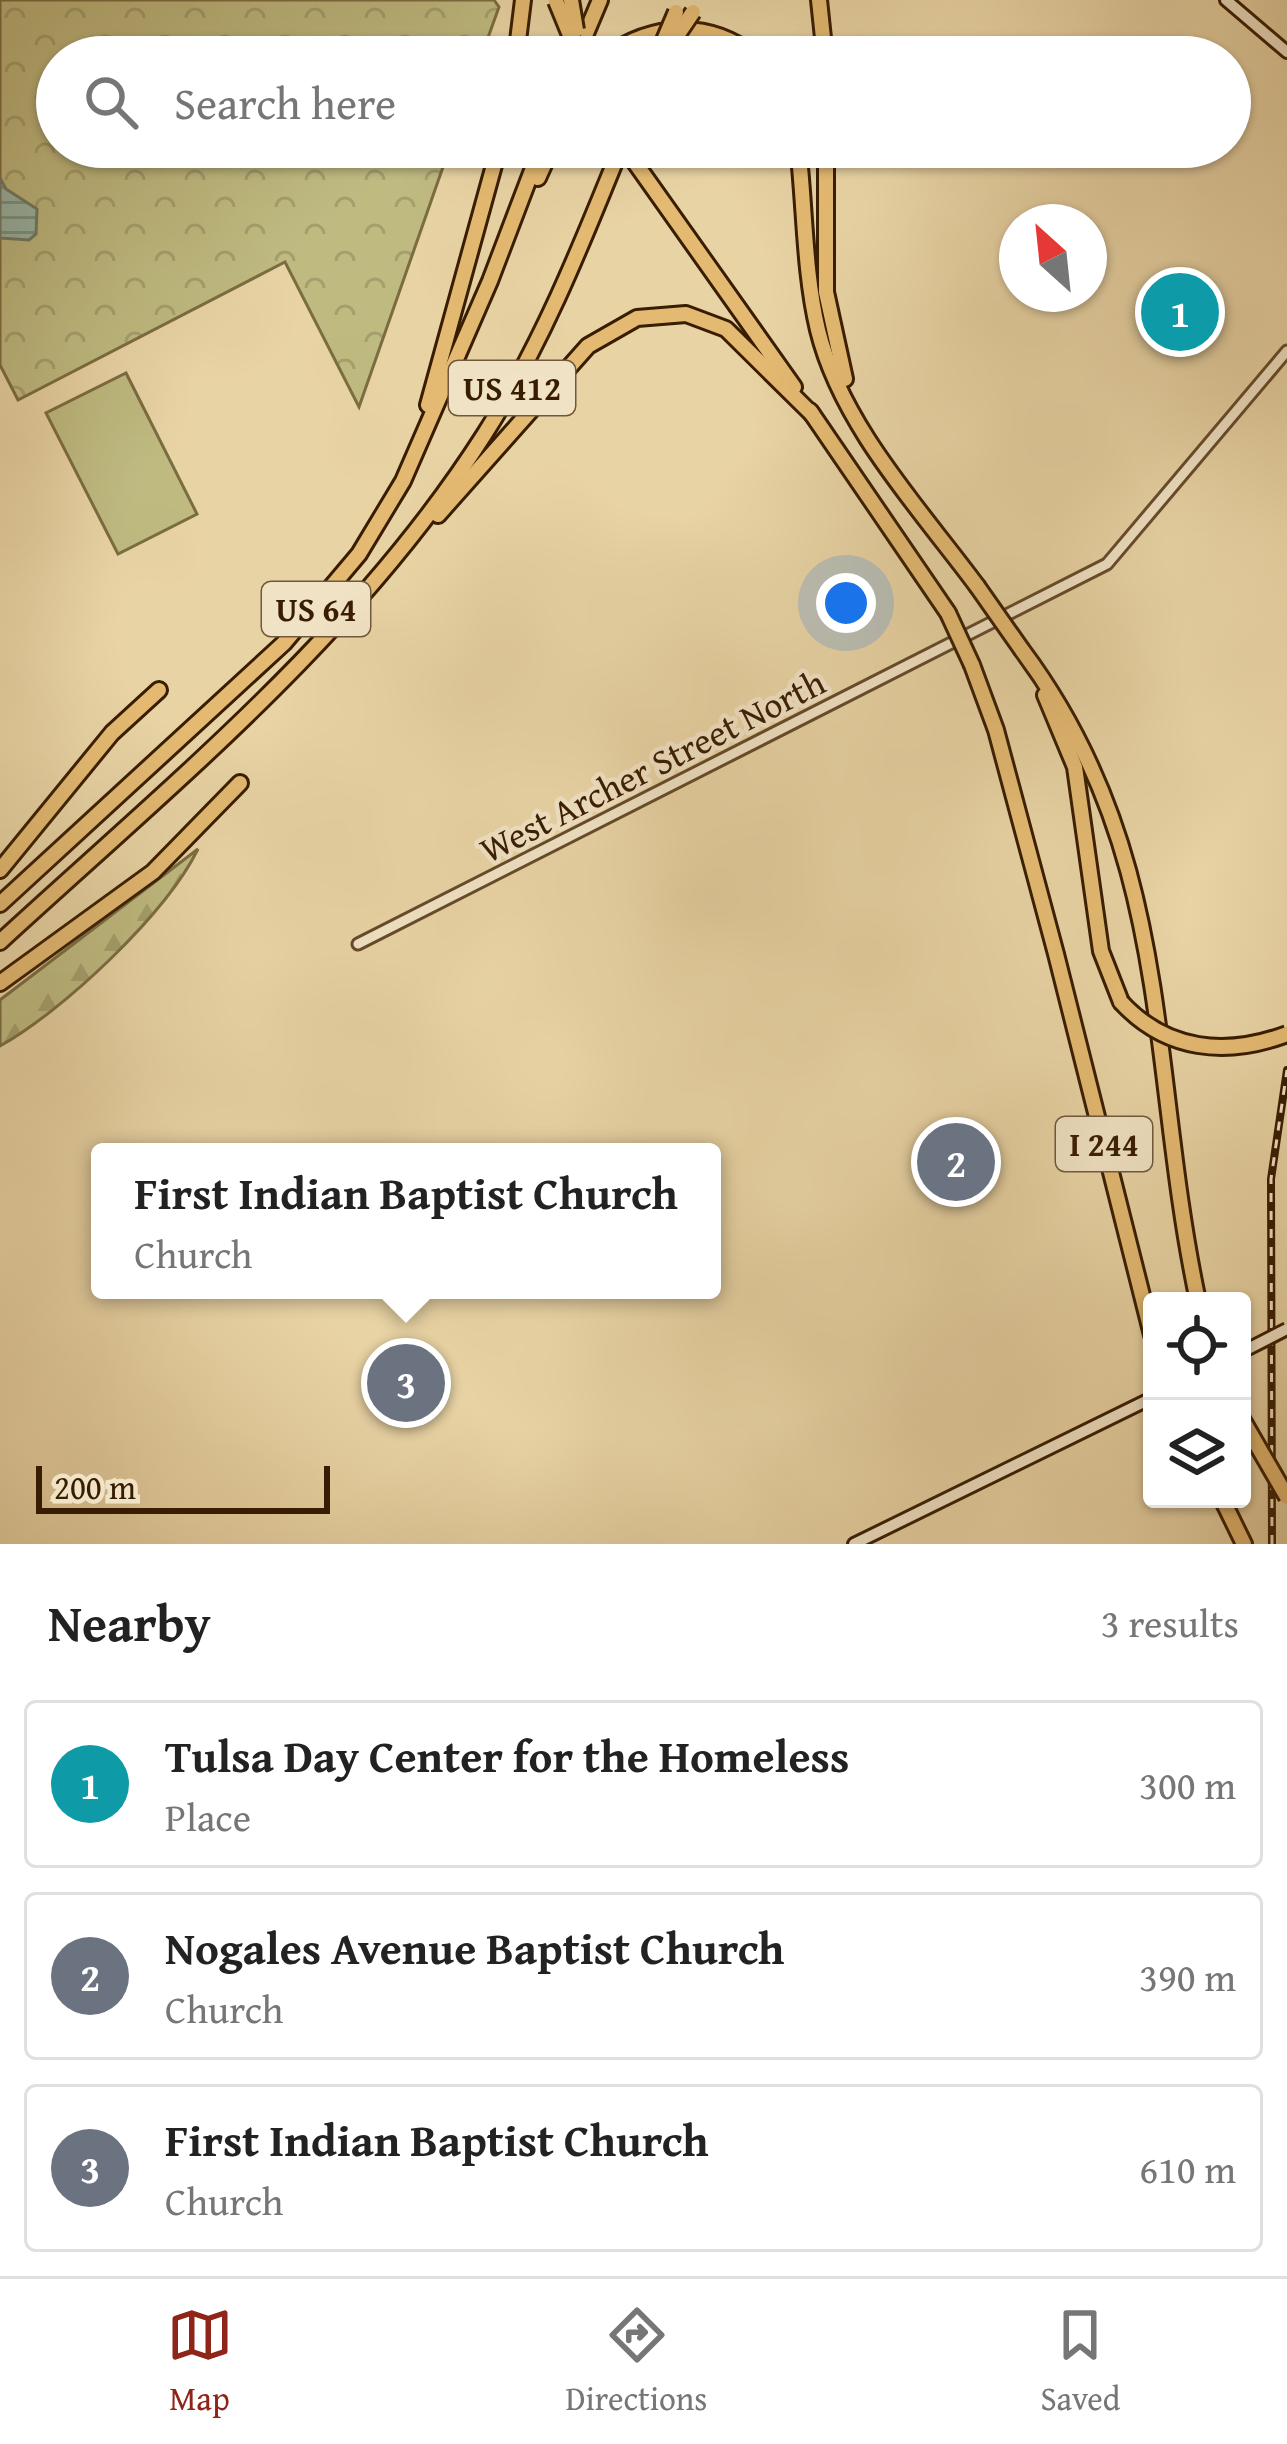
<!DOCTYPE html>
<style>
:root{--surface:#fff;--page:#f6f6f6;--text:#222;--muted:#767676;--line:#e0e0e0;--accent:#8f2418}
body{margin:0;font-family:"Gentium Book Plus",serif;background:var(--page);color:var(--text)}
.controls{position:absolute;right:36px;bottom:36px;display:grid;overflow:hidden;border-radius:12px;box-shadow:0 3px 9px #0004}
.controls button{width:108px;height:108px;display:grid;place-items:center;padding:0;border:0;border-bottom:3px solid var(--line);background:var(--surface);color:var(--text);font:60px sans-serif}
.compass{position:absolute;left:999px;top:204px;width:108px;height:108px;border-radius:50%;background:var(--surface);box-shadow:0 3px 9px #0004;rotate:333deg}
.scale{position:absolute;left:36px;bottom:30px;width:294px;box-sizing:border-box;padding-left:12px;border:6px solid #381d02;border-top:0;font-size:33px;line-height:42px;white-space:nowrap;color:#381d02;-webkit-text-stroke:9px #f0e2c4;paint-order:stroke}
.you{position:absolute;left:846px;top:603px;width:42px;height:42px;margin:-30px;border:9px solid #fff;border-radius:50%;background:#1a73e8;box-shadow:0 0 0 18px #1a73e833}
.badge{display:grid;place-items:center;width:78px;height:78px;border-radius:50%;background:var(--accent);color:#fff;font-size:39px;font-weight:700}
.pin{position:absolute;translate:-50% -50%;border:6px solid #fff;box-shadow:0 3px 12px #0006}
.popup{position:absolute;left:91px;top:1143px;width:630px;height:156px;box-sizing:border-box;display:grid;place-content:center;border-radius:12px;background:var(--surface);filter:drop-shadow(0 3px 9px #0005);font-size:39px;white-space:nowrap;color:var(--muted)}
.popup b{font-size:45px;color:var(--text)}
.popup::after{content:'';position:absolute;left:50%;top:100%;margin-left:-24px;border:24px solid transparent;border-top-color:var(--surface)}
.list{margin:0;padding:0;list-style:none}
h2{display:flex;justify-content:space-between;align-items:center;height:156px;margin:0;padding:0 48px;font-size:51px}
h2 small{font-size:39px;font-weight:400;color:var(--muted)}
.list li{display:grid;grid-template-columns:78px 1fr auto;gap:36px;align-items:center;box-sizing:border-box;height:168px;margin:0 24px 24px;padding:0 24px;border:3px solid var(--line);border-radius:12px}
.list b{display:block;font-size:45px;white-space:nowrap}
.list p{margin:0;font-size:39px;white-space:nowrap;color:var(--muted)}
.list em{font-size:39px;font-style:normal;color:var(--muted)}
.icon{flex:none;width:66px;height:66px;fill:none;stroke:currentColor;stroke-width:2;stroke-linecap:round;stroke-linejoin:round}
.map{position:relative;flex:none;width:1287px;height:1544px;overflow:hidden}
.search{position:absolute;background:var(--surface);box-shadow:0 3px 9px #0004;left:36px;right:36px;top:36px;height:132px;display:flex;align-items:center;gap:30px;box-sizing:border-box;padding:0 42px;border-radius:66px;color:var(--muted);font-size:45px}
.sheet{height:732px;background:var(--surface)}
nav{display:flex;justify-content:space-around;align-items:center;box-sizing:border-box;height:168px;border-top:3px solid var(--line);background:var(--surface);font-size:33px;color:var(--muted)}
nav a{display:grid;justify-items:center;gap:6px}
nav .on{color:var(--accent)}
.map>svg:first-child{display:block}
.forest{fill:url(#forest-firs);stroke:#7b6c41;stroke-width:3}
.park{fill:url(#park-crowns);stroke:#7b6c41;stroke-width:3}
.pitch{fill:#beba80;stroke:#7b6c41;stroke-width:3}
.water{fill:url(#water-rules);stroke:#717966;stroke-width:3}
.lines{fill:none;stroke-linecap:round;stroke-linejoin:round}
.tertiary-casing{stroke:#644a2a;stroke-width:15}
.secondary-casing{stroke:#381d02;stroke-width:16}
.motorway-casing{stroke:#381d02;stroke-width:20}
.tertiary{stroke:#f0e2c4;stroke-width:9}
.secondary{stroke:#f0e2c4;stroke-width:10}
.motorway{stroke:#e4ba72;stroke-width:14}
.rail-casing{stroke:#381d02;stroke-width:8}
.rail{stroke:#f0e2c4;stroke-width:3;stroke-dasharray:9;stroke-linecap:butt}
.secondary-bridge-casing{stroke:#381d02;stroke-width:16;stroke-linecap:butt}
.motorway-bridge-casing{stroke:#381d02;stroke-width:20;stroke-linecap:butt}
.secondary-bridge{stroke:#f0e2c4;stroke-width:10}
.motorway-bridge{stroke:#e4ba72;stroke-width:14}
.labels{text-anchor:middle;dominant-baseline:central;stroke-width:9;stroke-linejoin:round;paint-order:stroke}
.shield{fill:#f0e2c4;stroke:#6f583c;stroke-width:3}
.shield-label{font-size:33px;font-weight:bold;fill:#381d02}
.street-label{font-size:36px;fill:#381d02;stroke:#f0e2c4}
</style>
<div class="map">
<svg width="1287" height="1544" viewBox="0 0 1287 1544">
<defs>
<pattern id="forest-firs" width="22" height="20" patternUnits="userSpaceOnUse" patternTransform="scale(3)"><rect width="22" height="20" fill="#beba80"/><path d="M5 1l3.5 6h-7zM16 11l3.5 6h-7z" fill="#a49f6d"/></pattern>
<pattern id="park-crowns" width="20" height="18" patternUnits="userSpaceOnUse" patternTransform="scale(3)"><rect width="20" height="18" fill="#beba80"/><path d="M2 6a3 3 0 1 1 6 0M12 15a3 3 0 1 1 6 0" fill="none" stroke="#a49f6d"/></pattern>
<pattern id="water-rules" width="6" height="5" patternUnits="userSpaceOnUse" patternTransform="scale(3)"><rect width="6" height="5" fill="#97b7a9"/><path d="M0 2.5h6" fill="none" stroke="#7c9487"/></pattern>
</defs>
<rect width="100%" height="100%" fill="#e8d3a4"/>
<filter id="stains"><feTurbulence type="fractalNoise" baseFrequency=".00167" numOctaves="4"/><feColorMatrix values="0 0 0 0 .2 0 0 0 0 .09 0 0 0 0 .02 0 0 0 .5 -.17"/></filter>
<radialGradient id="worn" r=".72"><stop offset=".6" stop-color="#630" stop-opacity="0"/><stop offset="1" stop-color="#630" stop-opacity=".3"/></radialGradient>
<path class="forest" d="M198,849C166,914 63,1011 0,1046V1000Z"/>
<polygon class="park" points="0,0 494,0 499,7 481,57 57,57 57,147 450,147 359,407 285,262 18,400 0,365"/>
<polygon class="pitch" points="126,373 197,514 118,554 46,413"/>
<polygon class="water" points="0,178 6,189 37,209 36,234 29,240 0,238"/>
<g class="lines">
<g class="tertiary-casing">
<polyline id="tertiary" points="358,944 1107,564 1287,351"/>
</g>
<g class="secondary-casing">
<g id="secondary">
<polyline points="1226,0 1287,52"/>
<polyline points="854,1544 1152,1398"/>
</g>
</g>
<g class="motorway-casing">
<g id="motorway">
<polyline points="819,0 825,57"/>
<polyline points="516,57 523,0"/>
<polyline points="576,57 600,0"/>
<path d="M605,57C652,23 709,19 756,57"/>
<polyline points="624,147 794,387"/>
<path d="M798,147C805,207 804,271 818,330C841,425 920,509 977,586"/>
<polyline points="826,147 826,292 845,379"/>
<polyline points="538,178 552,147"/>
<polyline points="428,405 499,147"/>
<polyline points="810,411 948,613"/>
<polyline points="438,515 588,346 637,318 686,314 726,329 812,414"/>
<path d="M1022,650C1175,855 1148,1066 1198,1301"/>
<polyline points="972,665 996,730 1056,954 1152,1335"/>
<polyline points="1045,695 1075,767 1101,951 1121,1002"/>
<polyline points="0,870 112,733 159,690"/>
<polyline points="0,904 284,643 359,554 403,481 490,281 541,147"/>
<path d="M0,942C172,784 357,634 484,435C542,344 581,246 621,147"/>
<polyline points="0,983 153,872 240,783"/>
<polyline points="1222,1499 1244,1544"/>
</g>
</g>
<use href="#tertiary" class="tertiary"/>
<use href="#secondary" class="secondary"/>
<use href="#motorway" class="motorway"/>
<g class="rail-casing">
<polyline id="rail" points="1272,1544 1271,1179 1287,1070"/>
</g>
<use href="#rail" class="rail"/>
<g class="secondary-bridge-casing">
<polyline id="secondary-bridge" points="1242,1352 1287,1329"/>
</g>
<g class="motorway-bridge-casing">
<g id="motorway-bridge">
<polyline points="571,0 576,30"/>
<polyline points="556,1 579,57"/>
<polyline points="672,43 693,12"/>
<polyline points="662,45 676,12"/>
<polyline points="977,586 1022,650"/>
<polyline points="948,613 972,665"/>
<path d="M1121,1002C1166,1051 1226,1057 1287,1034"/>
<polyline points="1242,1419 1287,1497"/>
</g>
</g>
<use href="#secondary-bridge" class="secondary-bridge"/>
<use href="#motorway-bridge" class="motorway-bridge"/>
</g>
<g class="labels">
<g class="shield">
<rect x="449" y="361" width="126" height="54" rx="9"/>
<rect x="262" y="582" width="108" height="54" rx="9"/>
<rect x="1056" y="1117" width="96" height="54" rx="9"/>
</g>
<g class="shield-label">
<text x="512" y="388">US 412</text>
<text x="316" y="609">US 64</text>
<text x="1104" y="1144">I 244</text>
</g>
<g class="street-label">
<text transform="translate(652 765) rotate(-27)">West Archer Street North</text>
</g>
</g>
<rect width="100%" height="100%" filter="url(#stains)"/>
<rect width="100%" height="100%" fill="url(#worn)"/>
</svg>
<div class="controls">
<button><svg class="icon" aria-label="locate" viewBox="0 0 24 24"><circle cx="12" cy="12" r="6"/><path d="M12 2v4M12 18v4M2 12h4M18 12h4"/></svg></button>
<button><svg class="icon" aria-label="layers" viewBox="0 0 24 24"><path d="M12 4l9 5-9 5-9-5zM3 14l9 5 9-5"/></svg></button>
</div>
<svg class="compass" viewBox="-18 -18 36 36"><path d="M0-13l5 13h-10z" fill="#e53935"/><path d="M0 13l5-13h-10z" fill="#767676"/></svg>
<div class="scale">200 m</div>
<div class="you"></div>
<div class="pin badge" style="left:1180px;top:312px;background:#0f9aa8">1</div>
<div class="pin badge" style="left:956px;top:1162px;background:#6b7280">2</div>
<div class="pin badge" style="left:406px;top:1383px;background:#6b7280">3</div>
<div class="popup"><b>First Indian Baptist Church</b>Church</div>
<div class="search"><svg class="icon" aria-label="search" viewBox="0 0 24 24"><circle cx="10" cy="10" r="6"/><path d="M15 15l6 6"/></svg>Search here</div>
</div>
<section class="sheet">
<h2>Nearby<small>3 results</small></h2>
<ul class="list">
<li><span class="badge" style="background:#0f9aa8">1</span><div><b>Tulsa Day Center for the Homeless</b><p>Place</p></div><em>300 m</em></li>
<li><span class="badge" style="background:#6b7280">2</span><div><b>Nogales Avenue Baptist Church</b><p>Church</p></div><em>390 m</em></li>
<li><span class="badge" style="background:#6b7280">3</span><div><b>First Indian Baptist Church</b><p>Church</p></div><em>610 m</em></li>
</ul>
</section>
<nav>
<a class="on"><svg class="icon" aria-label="map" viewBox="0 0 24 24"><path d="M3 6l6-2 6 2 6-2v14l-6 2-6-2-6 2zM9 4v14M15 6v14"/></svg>Map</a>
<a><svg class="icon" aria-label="directions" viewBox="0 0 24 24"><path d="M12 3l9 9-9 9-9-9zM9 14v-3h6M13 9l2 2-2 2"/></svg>Directions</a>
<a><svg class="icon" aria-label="saved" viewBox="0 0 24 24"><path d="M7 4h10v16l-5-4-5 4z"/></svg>Saved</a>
</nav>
